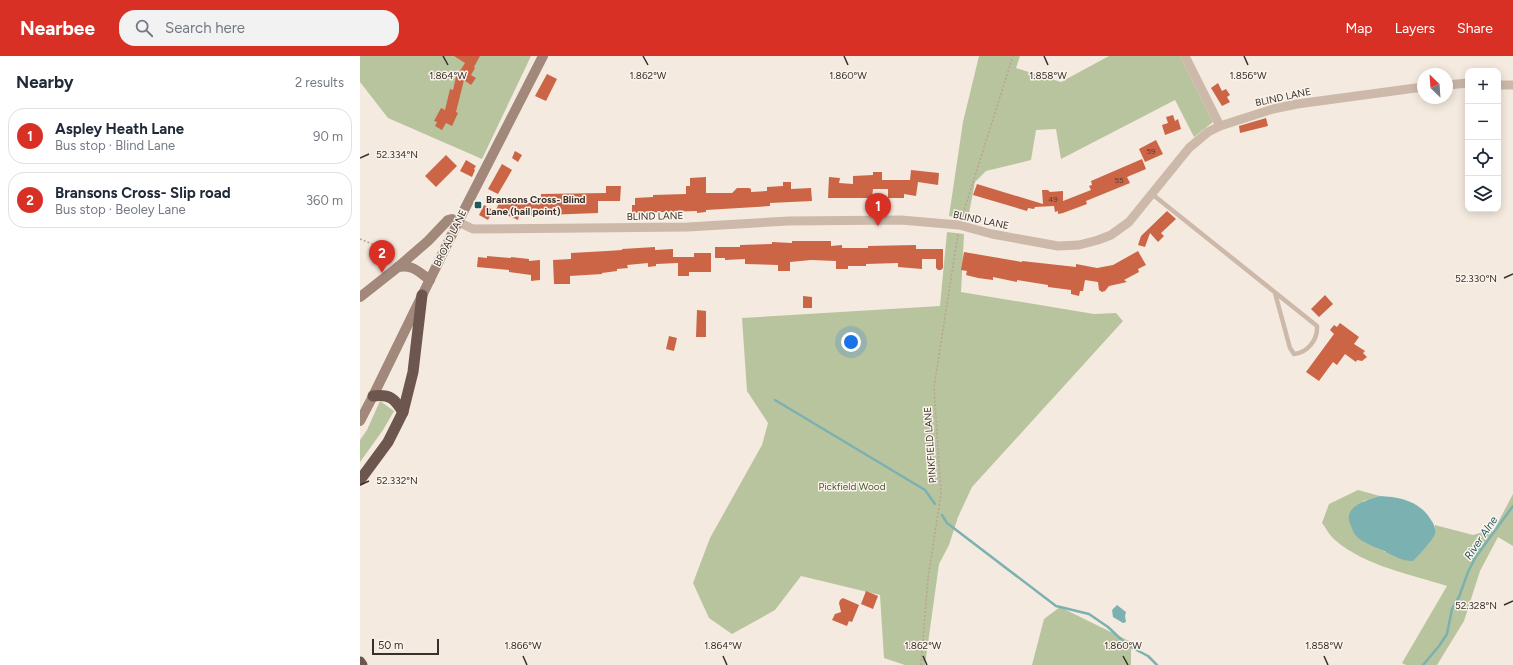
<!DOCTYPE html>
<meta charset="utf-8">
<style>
:root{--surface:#fff;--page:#f2f2f3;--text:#1f2937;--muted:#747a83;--line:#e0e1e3;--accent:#d93025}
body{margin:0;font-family:Figtree,sans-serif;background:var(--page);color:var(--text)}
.controls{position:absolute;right:12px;top:12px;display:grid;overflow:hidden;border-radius:8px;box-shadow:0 2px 10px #0003}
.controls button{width:36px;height:36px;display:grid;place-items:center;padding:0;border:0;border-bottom:1px solid var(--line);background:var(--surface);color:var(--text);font:20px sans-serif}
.compass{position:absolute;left:1057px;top:12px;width:36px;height:36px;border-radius:50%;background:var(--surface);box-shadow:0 2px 10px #0003;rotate:335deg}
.scale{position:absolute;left:12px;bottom:10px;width:67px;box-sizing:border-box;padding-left:4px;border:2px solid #3a2f2a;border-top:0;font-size:11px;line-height:14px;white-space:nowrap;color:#3a2f2a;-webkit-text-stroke:3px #fbf4ec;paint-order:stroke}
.you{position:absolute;left:491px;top:286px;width:14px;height:14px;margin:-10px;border:3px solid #fff;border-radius:50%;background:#1a73e8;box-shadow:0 0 0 6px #1a73e833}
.badge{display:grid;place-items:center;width:26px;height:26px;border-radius:50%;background:var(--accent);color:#fff;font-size:13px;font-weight:700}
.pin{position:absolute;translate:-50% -33px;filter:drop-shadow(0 1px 2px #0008)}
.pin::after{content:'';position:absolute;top:21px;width:14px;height:12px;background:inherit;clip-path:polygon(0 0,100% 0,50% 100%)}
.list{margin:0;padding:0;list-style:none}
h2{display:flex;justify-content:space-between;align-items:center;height:52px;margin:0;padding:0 16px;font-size:17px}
h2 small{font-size:13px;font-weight:400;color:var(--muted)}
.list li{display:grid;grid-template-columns:26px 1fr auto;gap:12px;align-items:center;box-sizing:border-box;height:56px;margin:0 8px 8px;padding:0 8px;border:1px solid var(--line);border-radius:16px}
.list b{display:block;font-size:15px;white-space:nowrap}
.list p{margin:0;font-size:13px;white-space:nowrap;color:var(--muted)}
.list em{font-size:13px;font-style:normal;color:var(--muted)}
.icon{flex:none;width:22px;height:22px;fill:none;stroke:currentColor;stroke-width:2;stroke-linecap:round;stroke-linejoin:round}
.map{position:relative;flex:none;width:1153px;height:609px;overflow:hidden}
header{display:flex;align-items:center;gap:24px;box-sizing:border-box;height:56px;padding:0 20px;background:var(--accent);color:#fff}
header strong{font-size:19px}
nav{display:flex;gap:22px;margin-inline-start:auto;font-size:14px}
.search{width:280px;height:36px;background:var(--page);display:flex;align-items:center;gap:10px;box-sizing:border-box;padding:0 14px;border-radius:16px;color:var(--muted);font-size:15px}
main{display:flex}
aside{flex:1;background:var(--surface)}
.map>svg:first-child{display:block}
.green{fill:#b8c49e}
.water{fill:#7cb1b2}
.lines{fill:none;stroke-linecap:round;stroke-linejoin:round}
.stream{stroke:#7cb1b2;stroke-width:2.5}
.building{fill:#cb6546}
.path{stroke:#b9a394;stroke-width:1.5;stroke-dasharray:2 2;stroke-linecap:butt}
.service{stroke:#cdb9aa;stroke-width:4.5}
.minor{stroke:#cdb9aa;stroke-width:9}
.secondary{stroke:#a1887b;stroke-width:10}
.trunk{stroke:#6c564d;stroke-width:11}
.ticks{fill:none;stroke:#3a2f2a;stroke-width:1.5}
.poi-dot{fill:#1d5a5e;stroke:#fbf4ec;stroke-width:1.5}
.labels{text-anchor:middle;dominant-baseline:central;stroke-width:3;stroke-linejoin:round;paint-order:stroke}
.number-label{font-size:8px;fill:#5e3c31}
.street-label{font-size:10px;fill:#3a2f2a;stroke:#fbf4ec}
.poi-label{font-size:10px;font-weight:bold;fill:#3a2f2a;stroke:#fbf4ec;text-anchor:start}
.park-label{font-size:10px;fill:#495a2c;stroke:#fbf4ec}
.water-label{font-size:11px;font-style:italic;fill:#1d5a5e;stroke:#fbf4ec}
.ticks-label{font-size:10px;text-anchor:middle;fill:#3a2f2a;stroke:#fbf4ec;stroke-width:3;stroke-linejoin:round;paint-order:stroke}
</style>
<header>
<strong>Nearbee</strong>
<div class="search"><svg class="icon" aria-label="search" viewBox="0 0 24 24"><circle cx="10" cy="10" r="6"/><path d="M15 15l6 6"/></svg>Search here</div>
<nav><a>Map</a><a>Layers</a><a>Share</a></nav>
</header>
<main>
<aside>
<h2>Nearby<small>2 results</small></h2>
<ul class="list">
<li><span class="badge">1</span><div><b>Aspley Heath Lane</b><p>Bus stop · Blind Lane</p></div><em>90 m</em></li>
<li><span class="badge">2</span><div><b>Bransons Cross- Slip road</b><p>Bus stop · Beoley Lane</p></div><em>360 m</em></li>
</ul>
</aside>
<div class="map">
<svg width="1153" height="609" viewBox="0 0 1153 609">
<rect width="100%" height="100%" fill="#f4eadf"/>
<g class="green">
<polygon points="0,0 171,0 122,103 28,62 0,26"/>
<polygon points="619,0 660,0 656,12 701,26 749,0 820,0 853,66 834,81 815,44 701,103 696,73 676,74 671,104 626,115 615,126 608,163 589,160 603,66"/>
<polygon points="587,176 604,178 601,236 734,258 756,257 763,265 612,431 598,461 589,489 579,508 565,609 545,609 524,602 520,539 441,520 415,554 372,578 349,562 333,527 350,482 402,389 408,367 387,335 382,262 580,250"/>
<polygon points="20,345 34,355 23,374 0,406 0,384 7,374"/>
<path d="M998,434L1020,440L1003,445L996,480L1025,496L1074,479L1075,469L1113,479L1130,474L1133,476L1153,438V490L1138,481L1120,515L1104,565L1077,609H1046L1042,607L1087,530C1050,518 1005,510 975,484C969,479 966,472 962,467L969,448Z"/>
<polygon points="700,551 771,586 771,609 672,609 684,563"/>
</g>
<g class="water">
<path d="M1020,440C1040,441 1060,445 1071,464C1074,468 1076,473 1075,478C1073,484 1058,500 1053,505C1042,505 1034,500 1024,495C1015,491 1004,487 997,481C994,478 992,473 991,470C981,451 1006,444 1020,440Z"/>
<polygon points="757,549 766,556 765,560 766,566 763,567 753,561 752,554"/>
</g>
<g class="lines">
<g class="stream">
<polyline points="415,344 565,434 575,448"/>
<polyline points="582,459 587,467 696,550 729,558 748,571 767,589 788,600 797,609"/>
<polyline points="1063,609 1079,590 1087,578 1092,553 1099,541 1108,516 1115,502 1153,450"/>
</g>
</g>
<g class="building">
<polygon points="94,0 120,0 114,11 115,12 111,19 116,22 111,29 104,24 96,56 98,57 92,70 86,67 82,74 75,70 77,66 74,65 81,52 85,54 90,33 93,34 96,21 105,7"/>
<polygon points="187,18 197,23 186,45 175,40"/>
<polygon points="858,27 862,35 866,33 870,39 867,41 870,46 862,50 851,32"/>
<polygon points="813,59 815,65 818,63 821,73 805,79 802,69 808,67 806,61"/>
<polygon points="906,62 908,70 880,77 879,70"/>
<polygon points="796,84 803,98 785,106 779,93"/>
<polygon points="155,95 162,99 158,106 152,102"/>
<polygon points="86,99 97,110 76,131 65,120"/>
<polygon points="782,103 786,113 767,121 770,127 726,145 727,148 703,157 698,158 698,155 695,156 694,150 675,151 674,153 668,152 667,155 613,139 617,128 683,148 682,134 688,134 690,136 703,135 703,145 731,134 729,130 732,129 731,125"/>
<polygon points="106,104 116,110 114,113 115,114 112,121 100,115"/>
<polygon points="142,108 152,114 138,138 128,133"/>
<polygon points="551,114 579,117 578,129 558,126 556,140 544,138 544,142 528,142 528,133 513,133 512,142 468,142 469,121 480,122 479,127 493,128 493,120 513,119 513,116 522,116 522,124 550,124"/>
<polygon points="346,121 346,137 372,137 377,132 389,132 391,133 391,136 407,135 407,131 423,130 423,126 431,126 431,133 451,132 452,145 410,147 410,150 346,154 346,156 337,157 337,155 272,157 272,149 275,149 275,142 293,141 293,139 326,138 326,130 330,130 330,122"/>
<polygon points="246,130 261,130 260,145 238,145 238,157 159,160 158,164 136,154 141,142 151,147 153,143 162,147 178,147 178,143 181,143 181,138 246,137"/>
<polygon points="124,149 133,154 128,164 119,159"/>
<polygon points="807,155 816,163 801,177 804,180 798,186 790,177 785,191 778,189 781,180"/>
<polygon points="432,185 471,185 471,190 482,189 482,192 508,192 508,190 556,189 556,193 583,193 583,212 581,214 578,214 576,212 576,203 562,203 562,213 538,211 538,207 506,208 506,210 488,210 488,213 476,213 476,205 451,204 430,206 430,215 418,215 418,209 385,208 385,203 365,204 365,202 355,202 355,191 380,191 380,189 412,188 412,186 432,187"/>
<polygon points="295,191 295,194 313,193 313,201 334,201 334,197 351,197 351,216 329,216 329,220 318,220 318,207 296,208 296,210 288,211 288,207 267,209 268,212 257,213 257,215 242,217 242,218 210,220 210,228 194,228 193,204 211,203 211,197 247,195 262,194 262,193"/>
<polygon points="778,195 786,209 778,213 779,216 764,224 767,226 749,230 745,235 742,236 739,234 738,226 725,224 723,235 720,235 719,240 711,238 711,234 688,231 688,229 657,224 657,226 633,221 633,224 618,222 606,219 607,215 601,214 604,196 662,206 662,205 716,211 716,208 737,212 753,209"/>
<polygon points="127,200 151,202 151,201 169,203 169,205 180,204 180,224 171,225 171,219 149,216 149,214 117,211 118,201 127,202"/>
<polygon points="965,239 973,248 959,261 951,253"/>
<polygon points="443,240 452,241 452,252 443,252"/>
<polygon points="337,254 346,255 346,281 336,281"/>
<polygon points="980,267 999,281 994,288 1005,295 1003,297 1007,301 1002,305 997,304 996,306 985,298 977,309 973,306 959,325 946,316 974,278 970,274 974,269 977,271"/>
<polygon points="309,280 317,282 314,295 306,293"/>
<polygon points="506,535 518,540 513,553 501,548"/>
<polygon points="483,542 499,549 492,566 489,565 487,570 472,564 475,558 481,556 479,547 480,544"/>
</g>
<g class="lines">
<g class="path">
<polyline points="602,161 653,0"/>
<polyline points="0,183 17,190 32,204"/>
<polyline points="561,609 568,522 581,438 574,331 598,178"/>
</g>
<path class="service" d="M792,138L957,270C958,284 947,297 934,298L930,292L915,237"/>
<g class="minor">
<polyline points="825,0 860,70"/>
<polyline points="1087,29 1108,27"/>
<polyline points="1138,29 1153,29"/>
<polyline points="98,166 113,173 328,171 429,165 541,164 599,169 632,178 698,190 719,189 738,184 751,179 769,166 829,92 848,76 860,70 913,53 937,48 1063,31"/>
</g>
<g class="secondary">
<polyline points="38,211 68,185 88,164 92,163 98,166"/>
<path d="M0,241L38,211C52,208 59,216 70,224"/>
<polyline points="0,365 13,340 98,166 183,0"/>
</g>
<g class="trunk">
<path d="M13,340C30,338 34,342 43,356"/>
<polyline points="0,424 28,386 43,356 53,316 62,239"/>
<polyline points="0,606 2,609"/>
</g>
</g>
<path class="ticks" d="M83,0L88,9M283,0L288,9M484,0L488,9M684,0L688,9M884,0L888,9M0,102L9,98M1144,222L1153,218M0,429L9,425M1144,549L1153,545M163,600L167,609M363,600L367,609M563,600L567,609M763,600L768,609M964,600L968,609"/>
<rect class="poi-dot" x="114" y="145" width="8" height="8" rx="2"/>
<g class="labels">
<g class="number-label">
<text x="791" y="95">59</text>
<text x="759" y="124">55</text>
<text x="693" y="143">49</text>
</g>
<g class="street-label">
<text transform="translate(923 41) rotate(-12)">BLIND LANE</text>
<text transform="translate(295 160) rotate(-1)">BLIND LANE</text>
<text transform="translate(621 164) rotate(12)">BLIND LANE</text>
<text transform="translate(90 182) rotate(-64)">BROAD LANE</text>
<text transform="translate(570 389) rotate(-94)">PINKFIELD LANE</text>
</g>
<g class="poi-label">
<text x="126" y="143">Bransons Cross- Blind<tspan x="126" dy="12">Lane (hail point)</tspan></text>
</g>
<g class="park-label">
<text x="492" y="430">Pickfield Wood</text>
</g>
<g class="water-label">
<text transform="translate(1121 482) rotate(-56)">River Alne</text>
</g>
</g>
<g class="ticks-label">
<text x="888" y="23">1.856°W</text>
<text x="88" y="23">1.864°W</text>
<text x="288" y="23">1.862°W</text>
<text x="488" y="23">1.860°W</text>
<text x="688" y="23">1.858°W</text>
<text x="37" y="102">52.334°N</text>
<text x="1116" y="226">52.330°N</text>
<text x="37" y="428">52.332°N</text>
<text x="1116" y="553">52.328°N</text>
<text x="163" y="593">1.866°W</text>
<text x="363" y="593">1.864°W</text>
<text x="563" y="593">1.862°W</text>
<text x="763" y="593">1.860°W</text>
<text x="964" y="593">1.858°W</text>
</g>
</svg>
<div class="controls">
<button>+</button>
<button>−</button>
<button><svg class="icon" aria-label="locate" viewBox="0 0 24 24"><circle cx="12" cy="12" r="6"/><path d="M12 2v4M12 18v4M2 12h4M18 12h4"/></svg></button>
<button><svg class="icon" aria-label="layers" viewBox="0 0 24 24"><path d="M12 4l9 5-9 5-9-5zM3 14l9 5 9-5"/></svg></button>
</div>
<svg class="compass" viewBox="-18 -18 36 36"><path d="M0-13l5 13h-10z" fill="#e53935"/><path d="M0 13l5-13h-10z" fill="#747a83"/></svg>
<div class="scale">50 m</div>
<div class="you"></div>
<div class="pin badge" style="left:518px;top:170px">1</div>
<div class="pin badge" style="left:22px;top:217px">2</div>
</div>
</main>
